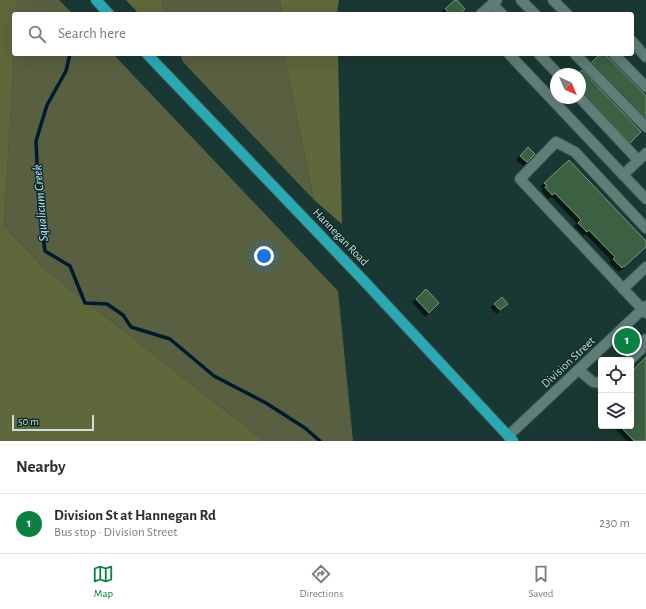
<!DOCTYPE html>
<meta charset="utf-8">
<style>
:root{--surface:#fff;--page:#f7f7f7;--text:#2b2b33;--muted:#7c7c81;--line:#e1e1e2;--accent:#0b8043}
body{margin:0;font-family:"Alegreya Sans",sans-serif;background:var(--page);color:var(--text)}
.controls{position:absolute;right:12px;bottom:12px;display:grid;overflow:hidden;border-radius:4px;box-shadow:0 4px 16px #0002}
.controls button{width:36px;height:36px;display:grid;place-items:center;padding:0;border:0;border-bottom:1px solid var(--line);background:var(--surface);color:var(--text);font:20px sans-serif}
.compass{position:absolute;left:550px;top:68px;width:36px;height:36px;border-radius:50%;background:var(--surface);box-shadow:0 4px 16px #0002;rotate:136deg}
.scale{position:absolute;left:12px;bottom:10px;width:82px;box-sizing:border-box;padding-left:4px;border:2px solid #ccddd9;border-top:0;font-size:11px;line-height:14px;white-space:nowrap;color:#ccddd9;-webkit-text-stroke:3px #102e29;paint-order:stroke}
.you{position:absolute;left:264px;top:256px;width:14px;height:14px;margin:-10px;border:3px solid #fff;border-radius:50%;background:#1a73e8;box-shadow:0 0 0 6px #1a73e833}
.badge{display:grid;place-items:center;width:26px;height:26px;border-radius:50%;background:var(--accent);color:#fff;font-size:13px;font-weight:700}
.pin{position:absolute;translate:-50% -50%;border:2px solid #fff;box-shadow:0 1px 4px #0006}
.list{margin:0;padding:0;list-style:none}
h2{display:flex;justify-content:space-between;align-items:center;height:52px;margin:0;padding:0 16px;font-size:17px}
h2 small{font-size:13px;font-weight:400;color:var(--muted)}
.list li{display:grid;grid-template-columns:26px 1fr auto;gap:12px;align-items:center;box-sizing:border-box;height:60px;padding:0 16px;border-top:1px solid var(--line)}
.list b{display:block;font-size:15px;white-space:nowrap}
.list p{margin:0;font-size:13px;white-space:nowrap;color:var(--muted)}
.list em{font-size:13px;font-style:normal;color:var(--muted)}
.icon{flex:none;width:22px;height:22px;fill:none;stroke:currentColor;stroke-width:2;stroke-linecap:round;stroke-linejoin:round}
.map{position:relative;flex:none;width:646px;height:441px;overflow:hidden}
.search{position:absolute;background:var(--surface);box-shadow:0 4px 16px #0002;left:12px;right:12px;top:12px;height:44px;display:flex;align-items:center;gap:10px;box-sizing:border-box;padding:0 14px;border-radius:4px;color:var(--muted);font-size:15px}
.sheet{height:112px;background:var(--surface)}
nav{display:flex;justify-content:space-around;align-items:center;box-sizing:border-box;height:56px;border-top:1px solid var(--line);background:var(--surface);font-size:11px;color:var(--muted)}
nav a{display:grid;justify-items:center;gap:2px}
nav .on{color:var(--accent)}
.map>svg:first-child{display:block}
.green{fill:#596041}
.forest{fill:#5e683b}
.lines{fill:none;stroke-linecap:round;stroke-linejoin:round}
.stream{stroke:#001b2f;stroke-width:3.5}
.building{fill:#3b6142;stroke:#7d9380;filter:url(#shadow)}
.minor-casing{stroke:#3a5450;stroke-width:12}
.major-casing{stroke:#3a5450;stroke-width:12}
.minor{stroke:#5e7e77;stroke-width:10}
.major{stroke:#2aa9b5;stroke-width:10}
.labels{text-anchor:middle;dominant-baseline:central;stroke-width:3;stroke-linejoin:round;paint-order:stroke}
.street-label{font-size:12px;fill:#ccddd9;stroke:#102e29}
.water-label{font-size:13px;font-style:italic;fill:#b9e0fe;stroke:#102e29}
</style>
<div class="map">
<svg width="646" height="441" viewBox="0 0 646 441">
<defs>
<filter id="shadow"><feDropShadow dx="-3.5" dy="3.5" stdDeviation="0" flood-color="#0009"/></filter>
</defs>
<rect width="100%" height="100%" fill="#1a3833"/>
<g class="green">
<polygon points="16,0 59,0 73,14 16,14"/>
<polygon points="161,0 280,0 281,14 165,14"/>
<polygon points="14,54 113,54 338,291 353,441 264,441 46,270 4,226"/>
<polygon points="180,54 284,54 314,200 183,62"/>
</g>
<g class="forest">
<polygon points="0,0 16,0 16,14 14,14 14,54 4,226 46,270 264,441 0,441"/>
<polygon points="126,0 161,0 165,14 139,14"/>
<polygon points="280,0 339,0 337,14 281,14"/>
<polygon points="284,54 338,54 342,224 314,200"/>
</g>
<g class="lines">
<polyline class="stream" points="70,54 66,71 47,105 36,141 39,207 45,251 70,266 85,303 107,304 123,315 131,327 170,339 214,376 266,403 305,428 320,441"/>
</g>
<g class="building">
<polygon points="455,0 457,0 465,9 460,14 450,14 445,9"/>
<polygon points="600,54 605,54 646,96 646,120 591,63"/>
<polygon points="582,70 641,132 630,143 580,91 580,74 578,74"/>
<polygon points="528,147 535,154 527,162 520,156"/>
<polygon points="569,160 646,241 646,247 624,267 623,266 622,268 613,259 615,257 589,230 587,232 578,223 581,220 555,193 552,195 545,187 547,185 544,183"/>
<polygon points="426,289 439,303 429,313 416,299"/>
<polygon points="502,297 508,304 500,310 494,304"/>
<polygon points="646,357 646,441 634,441 620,426 631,426 631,372"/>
</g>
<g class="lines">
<g class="minor-casing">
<g id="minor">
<polyline points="521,0 535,14"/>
<polyline points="553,0 567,14"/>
<polyline points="492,4 502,14"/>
<polyline points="481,14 497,0"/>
<polyline points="632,41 646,57"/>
<polyline points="509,54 646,199"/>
<polyline points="539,54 558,74"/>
<polyline points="575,54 646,127"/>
<polyline points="614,54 646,87"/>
<polyline points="580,98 638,160"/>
<polyline points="623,175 646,153"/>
<polyline points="646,228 575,152 556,142 520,179 646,313"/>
<polyline points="623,289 646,267"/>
<polyline points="630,360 643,347 646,339"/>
<polyline points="579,370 593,382 601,383"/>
<polyline points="508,436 646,306"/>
</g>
</g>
<g class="major-casing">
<g id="major">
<polyline points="96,0 109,14"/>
<polyline points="147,54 365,282 513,441"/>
</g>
</g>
<use href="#minor" class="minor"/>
<use href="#major" class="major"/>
</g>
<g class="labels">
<g class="street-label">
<text transform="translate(341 237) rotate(46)">Hannegan Road</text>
<text transform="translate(568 362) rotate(-43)">Division Street</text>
</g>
<g class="water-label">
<text transform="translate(41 203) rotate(-95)">Squalicum Creek</text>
</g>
</g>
</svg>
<div class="controls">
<button><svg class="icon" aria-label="locate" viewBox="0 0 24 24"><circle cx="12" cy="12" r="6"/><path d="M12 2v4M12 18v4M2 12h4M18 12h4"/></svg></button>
<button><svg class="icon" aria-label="layers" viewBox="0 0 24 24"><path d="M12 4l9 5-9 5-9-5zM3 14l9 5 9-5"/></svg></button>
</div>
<svg class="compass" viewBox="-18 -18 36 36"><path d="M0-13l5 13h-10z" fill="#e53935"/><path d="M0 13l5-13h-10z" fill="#7c7c81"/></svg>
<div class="scale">50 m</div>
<div class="you"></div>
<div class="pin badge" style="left:627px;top:341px">1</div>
<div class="search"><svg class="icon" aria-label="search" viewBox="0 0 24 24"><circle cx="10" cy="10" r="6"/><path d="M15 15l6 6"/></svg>Search here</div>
</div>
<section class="sheet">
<h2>Nearby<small></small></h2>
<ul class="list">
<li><span class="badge">1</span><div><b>Division St at Hannegan Rd</b><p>Bus stop · Division Street</p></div><em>230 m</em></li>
</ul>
</section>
<nav>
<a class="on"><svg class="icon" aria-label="map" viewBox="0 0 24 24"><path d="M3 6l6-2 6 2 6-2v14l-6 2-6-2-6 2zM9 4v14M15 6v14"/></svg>Map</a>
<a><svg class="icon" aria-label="directions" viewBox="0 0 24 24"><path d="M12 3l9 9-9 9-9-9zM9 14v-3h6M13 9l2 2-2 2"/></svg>Directions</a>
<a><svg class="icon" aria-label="saved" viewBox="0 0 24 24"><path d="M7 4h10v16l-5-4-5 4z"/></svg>Saved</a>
</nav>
